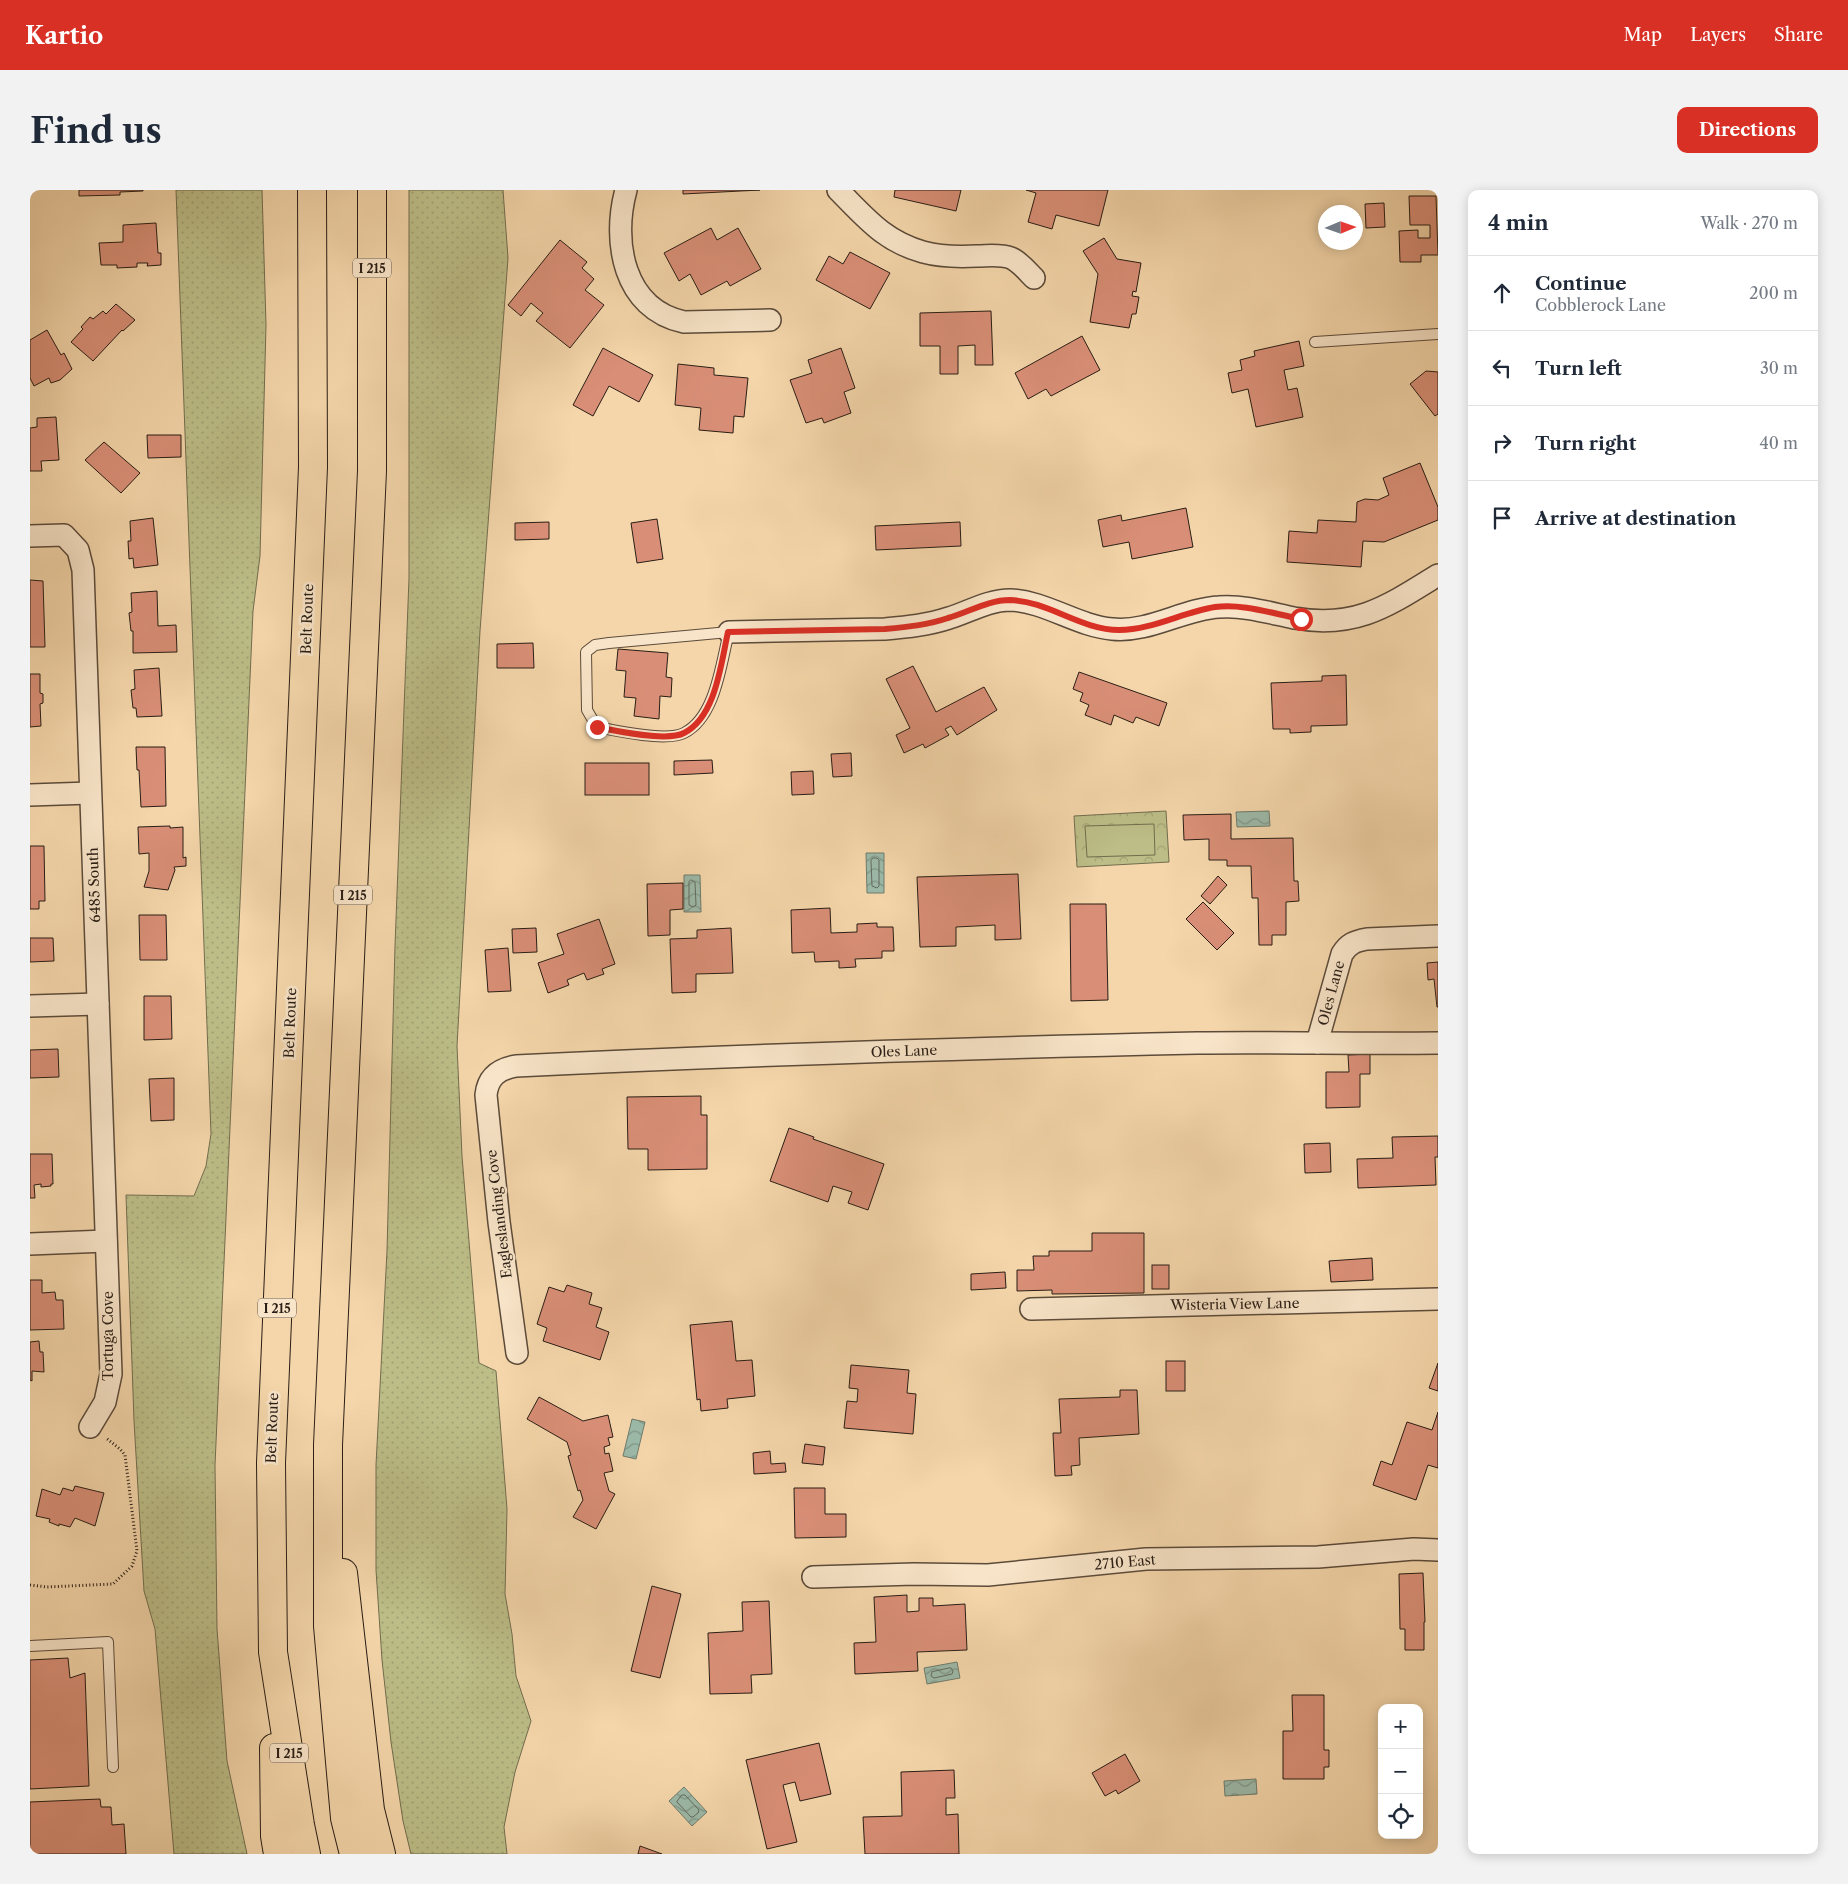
<!DOCTYPE html>
<meta charset="utf-8">
<style>
:root{--surface:#fff;--page:#f2f2f3;--text:#1f2937;--muted:#747a83;--line:#e0e1e3;--accent:#d93025}
body{margin:0;font-family:"Libre Caslon Text",serif;background:var(--page);color:var(--text)}
.controls{position:absolute;right:15px;bottom:15px;display:grid;overflow:hidden;border-radius:10px;box-shadow:0 2px 12px #0003}
.controls button{width:45px;height:45px;display:grid;place-items:center;padding:0;border:0;border-bottom:1px solid var(--line);background:var(--surface);color:var(--text);font:25px sans-serif}
.compass{position:absolute;left:1288px;top:15px;width:45px;height:45px;border-radius:50%;background:var(--surface);box-shadow:0 2px 12px #0003;rotate:88deg}
.stop{position:absolute;width:15px;height:15px;margin:-11px;border:4px solid #d93025;border-radius:50%;background:#fff}
.stop.end{background:#d93025;border-color:#fff;box-shadow:0 1px 5px #0008}
.list{margin:0;padding:0;list-style:none}
h2{display:flex;justify-content:space-between;align-items:center;height:65px;margin:0;padding:0 20px;font-size:21px}
h2 small{font-size:16px;font-weight:400;color:var(--muted)}
.list li{display:grid;grid-template-columns:32px 1fr auto;gap:15px;align-items:center;box-sizing:border-box;height:75px;padding:0 20px;border-top:1px solid var(--line)}
.list b{display:block;font-size:19px;white-space:nowrap}
.list p{margin:0;font-size:16px;white-space:nowrap;color:var(--muted)}
.list em{font-size:16px;font-style:normal;color:var(--muted)}
.icon{flex:none;width:28px;height:28px;fill:none;stroke:currentColor;stroke-width:2;stroke-linecap:round;stroke-linejoin:round}
.map{position:relative;flex:none;width:1408px;height:1664px;overflow:hidden;border-radius:10px}
header{display:flex;align-items:center;gap:30px;box-sizing:border-box;height:70px;padding:0 25px;background:var(--accent);color:#fff}
header strong{font-size:24px}
nav{display:flex;gap:28px;margin-inline-start:auto;font-size:18px}
.intro{display:flex;align-items:center;justify-content:space-between;box-sizing:border-box;height:120px;padding:0 30px}
h1{margin:0;font-size:35px}
.button{padding:12px 22px;border-radius:10px;background:var(--accent);color:#fff;font-size:18px;font-weight:700}
main{display:flex;gap:30px;padding:0 30px}
aside{flex:1;background:var(--surface);border-radius:10px;box-shadow:0 2px 12px #0003}
.map>svg:first-child{display:block}
.grass{fill:url(#grass-dots);stroke:#726d4e}
.park{fill:url(#park-crowns);stroke:#726d4e}
.pitch{fill:#bcbd87;stroke:#726d4e}
.water{fill:url(#water-waves);stroke:#6e7b6d}
.lines{fill:none;stroke-linecap:round;stroke-linejoin:round}
.shore{stroke:#626b5e;stroke-width:1}
.building{fill:#d98f77;stroke:#291d15}
.lane-casing{stroke:#5c4b3a;stroke-width:12}
.street-casing{stroke:#5c4b3a;stroke-width:24}
.highway-casing{stroke:#291d15;stroke-width:30}
.path{stroke:#291d15;stroke-width:3;stroke-dasharray:1 2.5;stroke-linecap:butt}
.lane{stroke:#f8e4c8;stroke-width:10}
.street{stroke:#f8e4c8;stroke-width:21}
.highway{stroke:#f4d6aa;stroke-width:28}
.route{stroke:#d93025;stroke-width:6}
.labels{text-anchor:middle;dominant-baseline:central;stroke-width:5;stroke-linejoin:round;paint-order:stroke}
.shield{fill:#f8e4c8;stroke:#67594b;stroke-width:1}
.shield-label{font-size:12px;font-weight:bold;fill:#291d15}
.street-label{font-size:14px;fill:#291d15;stroke:#f8e4c8}
</style>
<header>
<strong>Kartio</strong>
<nav><a>Map</a><a>Layers</a><a>Share</a></nav>
</header>
<div class="intro"><h1>Find us</h1><a class="button">Directions</a></div>
<main>
<div class="map">
<svg width="1408" height="1664" viewBox="0 0 1408 1664">
<defs>
<pattern id="grass-dots" width="8" height="8" patternUnits="userSpaceOnUse" patternTransform="scale(1.25)"><rect width="8" height="8" fill="#bcbd87"/><path d="M2 2h.1M6 6h.1" fill="none" stroke="#a2a274" stroke-width="1.8" stroke-linecap="round"/></pattern>
<pattern id="park-crowns" width="20" height="18" patternUnits="userSpaceOnUse" patternTransform="scale(1.25)"><rect width="20" height="18" fill="#bcbd87"/><path d="M2 6a3 3 0 1 1 6 0M12 15a3 3 0 1 1 6 0" fill="none" stroke="#a2a274"/></pattern>
<pattern id="water-waves" width="16" height="10" patternUnits="userSpaceOnUse" patternTransform="scale(1.25)"><rect width="16" height="10" fill="#9cb9a8"/><path d="M0 5q4-4 8 0t8 0" fill="none" stroke="#7f9688"/></pattern>
</defs>
<rect width="100%" height="100%" fill="#f4d6aa"/>
<filter id="stains"><feTurbulence type="fractalNoise" baseFrequency=".004" numOctaves="4"/><feColorMatrix values="0 0 0 0 .2 0 0 0 0 .09 0 0 0 0 .02 0 0 0 .5 -.17"/></filter>
<radialGradient id="worn" r=".72"><stop offset=".6" stop-color="#630" stop-opacity="0"/><stop offset="1" stop-color="#630" stop-opacity=".3"/></radialGradient>
<g class="grass">
<polygon points="146,0 232,0 236,135 230,366 223,421 185,1275 187,1439 197,1571 217,1664 144,1664 125,1439 114,1401 104,1231 96,1005 164,1006 176,976 181,944"/>
<polygon points="379,0 473,0 478,68 450,441 427,856 432,966 449,1173 466,1181 477,1319 475,1404 482,1444 486,1486 501,1531 485,1582 474,1637 477,1664 381,1664 373,1631 361,1552 352,1470 346,1380 346,1275 357,1061 365,756 379,388"/>
</g>
<polygon class="park" points="1136,621 1139,672 1047,677 1044,626"/>
<polygon class="pitch" points="1124,634 1125,665 1057,667 1055,636"/>
<g class="water">
<polygon points="1239,621 1240,636 1207,637 1206,622"/>
<polygon points="836,663 854,663 854,703 837,703"/>
<polygon points="654,685 670,685 671,722 654,722"/>
<polygon points="602,1229 615,1232 606,1269 593,1266"/>
<polygon points="927,1472 930,1488 897,1494 894,1478"/>
<polygon points="1226,1589 1227,1604 1195,1606 1194,1591"/>
<polygon points="654,1597 677,1622 662,1636 639,1611"/>
</g>
<g class="lines">
<g class="shore">
<polygon points="843,668 847,668 849,670 849,696 847,698 842,696 841,671"/>
<polygon points="661,690 665,692 666,715 663,717 659,715 659,692"/>
<polygon points="921,1478 923,1481 922,1484 904,1488 901,1486 902,1482"/>
<polygon points="652,1605 655,1605 669,1620 668,1623 663,1627 661,1627 647,1612"/>
</g>
</g>
<g class="building">
<polygon points="49,0 113,0 113,1 90,2 90,5 49,6"/>
<polygon points="653,0 730,0 653,4"/>
<polygon points="865,0 931,0 926,21 864,7"/>
<polygon points="1078,0 1069,36 1026,25 1022,39 998,32 1006,3 996,0"/>
<polygon points="1379,6 1406,6 1408,65 1391,65 1391,72 1370,72 1369,41 1388,40 1388,48 1400,48 1400,35 1380,35"/>
<polygon points="1354,13 1355,37 1336,38 1335,14"/>
<polygon points="126,33 128,63 131,63 131,75 117,76 118,73 107,73 107,77 87,78 87,75 71,75 69,53 93,52 93,35"/>
<polygon points="681,38 687,50 708,38 731,79 700,96 697,91 671,105 660,84 649,91 634,63"/>
<polygon points="1074,48 1087,69 1111,73 1106,102 1103,101 1102,106 1109,107 1106,124 1102,124 1099,138 1060,132 1068,84 1053,61"/>
<polygon points="530,50 557,72 552,78 564,89 555,100 574,115 540,158 506,131 513,123 501,113 491,126 478,115"/>
<polygon points="820,62 860,83 840,119 786,90 799,66 813,74"/>
<polygon points="86,114 105,130 93,141 92,140 63,171 41,152 53,139 51,137 60,127 63,129 73,121 76,124"/>
<polygon points="961,121 963,175 945,175 945,155 928,156 928,184 910,184 910,156 890,156 890,123"/>
<polygon points="17,140 31,165 34,163 42,179 30,190 21,193 19,188 4,196 0,188 0,150"/>
<polygon points="1052,146 1070,180 1021,206 1016,199 998,209 985,183"/>
<polygon points="1269,151 1274,176 1254,180 1258,200 1267,198 1273,227 1226,237 1218,199 1202,203 1198,183 1212,180 1210,170 1225,166 1224,161"/>
<polygon points="573,158 623,185 609,212 579,196 563,226 543,215"/>
<polygon points="811,158 825,198 814,202 821,223 794,233 792,228 776,233 760,190 782,183 778,170"/>
<polygon points="648,174 684,178 684,185 718,188 714,227 704,226 703,243 669,240 671,218 645,215"/>
<polygon points="1396,181 1408,182 1408,224 1405,226 1380,194"/>
<polygon points="26,227 29,270 11,271 12,281 0,281 0,238 7,237 7,228"/>
<polygon points="117,245 151,245 151,267 118,268"/>
<polygon points="74,252 110,283 91,303 55,270"/>
<polygon points="1390,273 1408,317 1408,330 1354,352 1333,351 1331,377 1257,372 1259,341 1287,343 1288,330 1326,332 1327,312 1335,309 1348,310 1359,305 1353,288"/>
<polygon points="1156,318 1163,357 1102,369 1099,352 1073,357 1068,330 1091,325 1092,331"/>
<polygon points="123,328 128,375 104,378 103,368 99,369 98,351 101,351 100,331"/>
<polygon points="627,329 633,369 607,373 601,333"/>
<polygon points="519,332 519,349 485,350 485,333"/>
<polygon points="930,332 931,356 846,360 845,336"/>
<polygon points="0,390 13,391 15,457 0,457"/>
<polygon points="127,401 128,436 146,435 147,462 103,463 103,441 101,441 99,423 102,422 101,403"/>
<polygon points="503,453 504,478 467,478 467,454"/>
<polygon points="588,459 638,463 636,487 642,488 641,507 630,506 629,529 604,526 606,508 594,507 596,481 586,480"/>
<polygon points="883,476 906,522 954,497 967,520 927,545 921,536 915,539 919,545 895,558 893,554 874,563 866,545 880,538 856,489"/>
<polygon points="129,478 132,526 107,527 106,518 103,518 101,500 105,499 104,480"/>
<polygon points="1049,482 1137,513 1129,536 1106,527 1103,533 1084,525 1081,535 1055,525 1059,515 1050,511 1053,503 1043,499"/>
<polygon points="0,484 10,484 10,503 13,504 13,513 10,514 11,536 0,537"/>
<polygon points="1316,485 1317,535 1281,536 1281,542 1260,543 1260,539 1243,539 1241,493 1292,491 1292,486"/>
<polygon points="106,557 135,557 136,616 111,617 109,580 107,580"/>
<polygon points="821,563 822,586 803,587 801,564"/>
<polygon points="682,570 683,583 644,585 644,571"/>
<rect x="555" y="573" width="64" height="32"/>
<polygon points="783,581 784,604 762,605 761,582"/>
<polygon points="1201,624 1201,649 1263,648 1264,691 1268,691 1269,711 1256,712 1256,745 1242,745 1242,755 1229,755 1228,708 1222,708 1221,676 1197,676 1197,670 1179,670 1179,649 1154,650 1153,625"/>
<polygon points="140,636 140,638 153,637 153,668 156,667 156,676 144,677 145,680 138,700 114,697 119,681 119,663 109,664 108,637"/>
<polygon points="0,656 14,656 15,711 9,711 9,719 0,719"/>
<polygon points="988,684 991,749 965,750 965,735 926,737 926,756 890,757 887,687"/>
<polygon points="1188,686 1197,695 1180,714 1171,706"/>
<polygon points="653,693 653,719 640,720 640,745 618,746 617,694"/>
<polygon points="1173,712 1204,743 1187,760 1156,729"/>
<polygon points="1040,714 1076,714 1078,810 1041,811"/>
<polygon points="800,718 801,743 827,742 827,734 847,733 847,737 863,737 864,761 852,761 852,768 825,769 826,777 809,778 809,771 785,772 784,762 762,763 761,720"/>
<polygon points="109,725 136,725 137,770 110,770"/>
<polygon points="569,729 585,774 572,779 574,784 557,790 554,783 537,790 539,795 518,803 508,773 534,764 527,744"/>
<polygon points="506,738 507,762 483,763 482,739"/>
<polygon points="701,738 703,783 666,784 666,802 642,803 640,749 667,748 667,740"/>
<polygon points="0,748 23,748 24,771 0,772"/>
<polygon points="478,758 481,801 458,802 455,760"/>
<polygon points="1408,772 1408,817 1407,817 1404,789 1398,790 1397,773"/>
<polygon points="114,806 141,806 142,849 114,850"/>
<polygon points="28,859 29,887 0,888 0,860"/>
<polygon points="1340,864 1340,884 1330,884 1330,917 1296,918 1296,882 1319,882 1318,865"/>
<polygon points="144,888 144,930 121,931 119,889"/>
<polygon points="671,906 671,925 677,925 677,979 618,980 618,959 598,959 597,907"/>
<polygon points="759,938 784,947 783,949 854,974 838,1020 818,1013 822,1002 803,996 798,1012 740,991"/>
<polygon points="1408,946 1408,967 1405,967 1406,995 1328,998 1327,969 1363,968 1362,947"/>
<polygon points="1300,953 1301,982 1275,983 1274,954"/>
<polygon points="0,964 22,964 23,994 21,994 21,996 11,997 11,994 4,995 5,1008 0,1008"/>
<polygon points="1062,1043 1114,1043 1114,1103 1022,1104 1022,1100 987,1101 987,1080 1004,1080 1003,1066 1019,1066 1019,1061 1062,1061"/>
<polygon points="1342,1068 1343,1090 1301,1092 1299,1071"/>
<rect x="1122" y="1075" width="17" height="24"/>
<polygon points="975,1082 976,1098 941,1100 941,1084"/>
<polygon points="0,1090 12,1090 12,1103 25,1102 26,1110 33,1110 34,1139 0,1140"/>
<polygon points="537,1095 562,1103 559,1114 572,1118 566,1137 579,1142 570,1170 513,1151 517,1138 507,1134 519,1097 534,1102"/>
<polygon points="702,1131 706,1171 722,1170 725,1206 697,1209 698,1218 671,1221 670,1209 667,1210 660,1135"/>
<polygon points="9,1151 10,1162 13,1162 14,1182 2,1181 2,1191 0,1190 0,1152"/>
<rect x="1136" y="1171" width="19" height="30"/>
<polygon points="1408,1173 1408,1201 1399,1198"/>
<polygon points="821,1175 879,1180 877,1203 886,1204 883,1244 814,1238 817,1211 827,1212 828,1199 819,1198"/>
<polygon points="1090,1200 1107,1200 1109,1244 1049,1248 1050,1275 1041,1276 1042,1285 1025,1286 1023,1243 1031,1243 1029,1209 1090,1207"/>
<polygon points="509,1207 553,1231 578,1225 583,1247 578,1248 580,1255 574,1257 575,1264 579,1263 583,1281 574,1283 579,1301 585,1304 566,1339 543,1327 553,1310 550,1300 548,1301 538,1266 541,1265 537,1252 497,1229"/>
<polygon points="1408,1222 1408,1278 1398,1275 1386,1310 1343,1295 1351,1271 1362,1275 1377,1232 1402,1240"/>
<polygon points="775,1254 795,1257 793,1275 772,1273"/>
<polygon points="740,1261 741,1274 755,1273 756,1282 724,1284 723,1263"/>
<polygon points="45,1296 74,1303 65,1336 45,1328 40,1337 29,1334 29,1336 19,1332 20,1329 6,1326 12,1299 30,1305 33,1298 43,1301"/>
<polygon points="764,1298 795,1298 795,1324 816,1324 816,1347 765,1348"/>
<polygon points="1393,1383 1395,1432 1394,1432 1394,1460 1375,1460 1375,1439 1370,1439 1369,1384"/>
<polygon points="622,1396 651,1404 630,1488 601,1481"/>
<polygon points="877,1405 877,1422 889,1421 889,1408 903,1408 903,1416 935,1414 937,1460 887,1462 888,1481 825,1484 824,1453 846,1452 844,1407"/>
<polygon points="739,1411 742,1484 721,1485 722,1503 680,1504 678,1443 713,1441 712,1412"/>
<polygon points="38,1468 40,1488 55,1483 59,1596 0,1599 0,1470"/>
<polygon points="1262,1505 1294,1505 1294,1560 1299,1560 1299,1577 1294,1577 1294,1589 1253,1589 1253,1541 1263,1541"/>
<polygon points="789,1553 801,1604 770,1611 765,1592 753,1595 767,1652 737,1659 716,1570"/>
<polygon points="1095,1564 1110,1591 1088,1604 1086,1600 1075,1606 1062,1583"/>
<polygon points="924,1580 925,1608 916,1608 916,1625 928,1624 929,1664 835,1664 833,1627 872,1626 871,1582"/>
<polygon points="70,1609 71,1617 81,1617 82,1635 94,1634 96,1664 0,1664 0,1612"/>
<polygon points="610,1656 632,1664 608,1664"/>
</g>
<g class="lines">
<g class="lane-casing">
<g id="lane">
<polyline points="1285,152 1408,144"/>
<path d="M699,442C691,473 686,527 654,543C637,552 586,541 567,537L557,520L556,462L565,455L579,453Z"/>
<polyline points="0,1456 78,1452 83,1577"/>
</g>
</g>
<g class="street-casing">
<g id="street">
<path d="M596,0C582,51 593,119 654,132L740,130"/>
<path d="M808,0C836,28 854,51 893,62C911,67 928,67 947,66C958,66 970,64 981,68C990,72 997,81 1004,88"/>
<polyline points="0,346 34,345 48,360 53,380 81,1184 75,1212 60,1237"/>
<path d="M699,442L855,439C877,437 898,435 919,428C939,422 958,410 980,410C1015,411 1047,436 1082,439C1119,443 1153,419 1189,417C1214,415 1240,423 1264,428C1326,439 1358,416 1408,385"/>
<polyline points="0,605 60,603"/>
<polyline points="0,816 68,814"/>
<path d="M1287,853L1312,764C1318,754 1325,751 1337,749L1408,746"/>
<polyline points="0,1054 76,1051"/>
<polyline points="1001,1119 1408,1109"/>
<path d="M487,1163L469,1032L456,905C458,886 469,879 486,876C713,865 940,858 1167,853C1247,852 1328,854 1408,853"/>
<polyline points="783,1387 884,1384 958,1385 1116,1369 1288,1367 1384,1359 1408,1360"/>
</g>
</g>
<g class="highway-casing">
<g id="highway">
<polyline points="313,1383 340,1620 351,1664"/>
<polyline points="244,1558 245,1646 248,1664"/>
<polyline points="276,1664 270,1635 243,1462 241,1273 283,277 282,0"/>
<polyline points="324,1664 315,1628 298,1436 298,1255 342,281 342,0"/>
</g>
</g>
<polyline class="path" points="0,1395 17,1397 83,1394 102,1376 107,1361 95,1265 90,1259 76,1248"/>
<use href="#lane" class="lane"/>
<use href="#street" class="street"/>
<use href="#highway" class="highway"/>
</g>
<g class="lines">
<path class="route" d="M567,537C586,541 637,552 654,543C686,527 691,473 698,442L855,439C877,437 898,435 918,428C939,422 958,410 980,410C1018,411 1051,440 1089,440C1122,440 1153,422 1185,417C1212,413 1244,424 1271,429"/>
</g>
<g class="labels">
<g class="shield">
<rect x="323" y="68.5" width="38" height="19" rx="4"/>
<rect x="304" y="695.5" width="38" height="19" rx="4"/>
<rect x="228" y="1108.5" width="38" height="19" rx="4"/>
<rect x="240" y="1553.5" width="38" height="19" rx="4"/>
</g>
<g class="shield-label">
<text x="342" y="78">I 215</text>
<text x="323" y="705">I 215</text>
<text x="247" y="1118">I 215</text>
<text x="259" y="1563">I 215</text>
</g>
<g class="street-label">
<text transform="translate(277 429) rotate(-88)">Belt Route</text>
<text transform="translate(64 695) rotate(-92)">6485 South</text>
<text transform="translate(1301 803) rotate(-75)">Oles Lane</text>
<text transform="translate(260 833) rotate(-88)">Belt Route</text>
<text transform="translate(874 861) rotate(-2)">Oles Lane</text>
<text transform="translate(469 1024) rotate(-97)">Eagleslanding Cove</text>
<text transform="translate(1205 1114) rotate(-1)">Wisteria View Lane</text>
<text transform="translate(78 1146) rotate(-90)">Tortuga Cove</text>
<text transform="translate(242 1238) rotate(-88)">Belt Route</text>
<text transform="translate(1095 1372) rotate(-5)">2710 East</text>
</g>
</g>
<rect width="100%" height="100%" filter="url(#stains)"/>
<rect width="100%" height="100%" fill="url(#worn)"/>
</svg>
<div class="controls">
<button>+</button>
<button>−</button>
<button><svg class="icon" aria-label="locate" viewBox="0 0 24 24"><circle cx="12" cy="12" r="6"/><path d="M12 2v4M12 18v4M2 12h4M18 12h4"/></svg></button>
</div>
<svg class="compass" viewBox="-18 -18 36 36"><path d="M0-13l5 13h-10z" fill="#e53935"/><path d="M0 13l5-13h-10z" fill="#747a83"/></svg>
<div class="stop" style="left:1271px;top:429px"></div>
<div class="stop end" style="left:567px;top:537px"></div>
</div>
<aside>
<h2>4 min<small>Walk · 270 m</small></h2>
<ul class="list">
<li><svg class="icon" aria-label="ahead" viewBox="0 0 24 24"><path d="M12 20V5M6 11l6-6 6 6"/></svg><div><b>Continue</b><p>Cobblerock Lane</p></div><em>200 m</em></li>
<li><svg class="icon" aria-label="left" viewBox="0 0 24 24"><path d="M17 20v-9H6M10 6l-5 5 5 5"/></svg><div><b>Turn left</b></div><em>30 m</em></li>
<li><svg class="icon" aria-label="right" viewBox="0 0 24 24"><path d="M7 20v-9h11M14 6l5 5-5 5"/></svg><div><b>Turn right</b></div><em>40 m</em></li>
<li><svg class="icon" aria-label="arrive" viewBox="0 0 24 24"><path d="M6 21V4h12l-3 4 3 4H6"/></svg><div><b>Arrive at destination</b></div></li>
</ul>
</aside>
</main>
